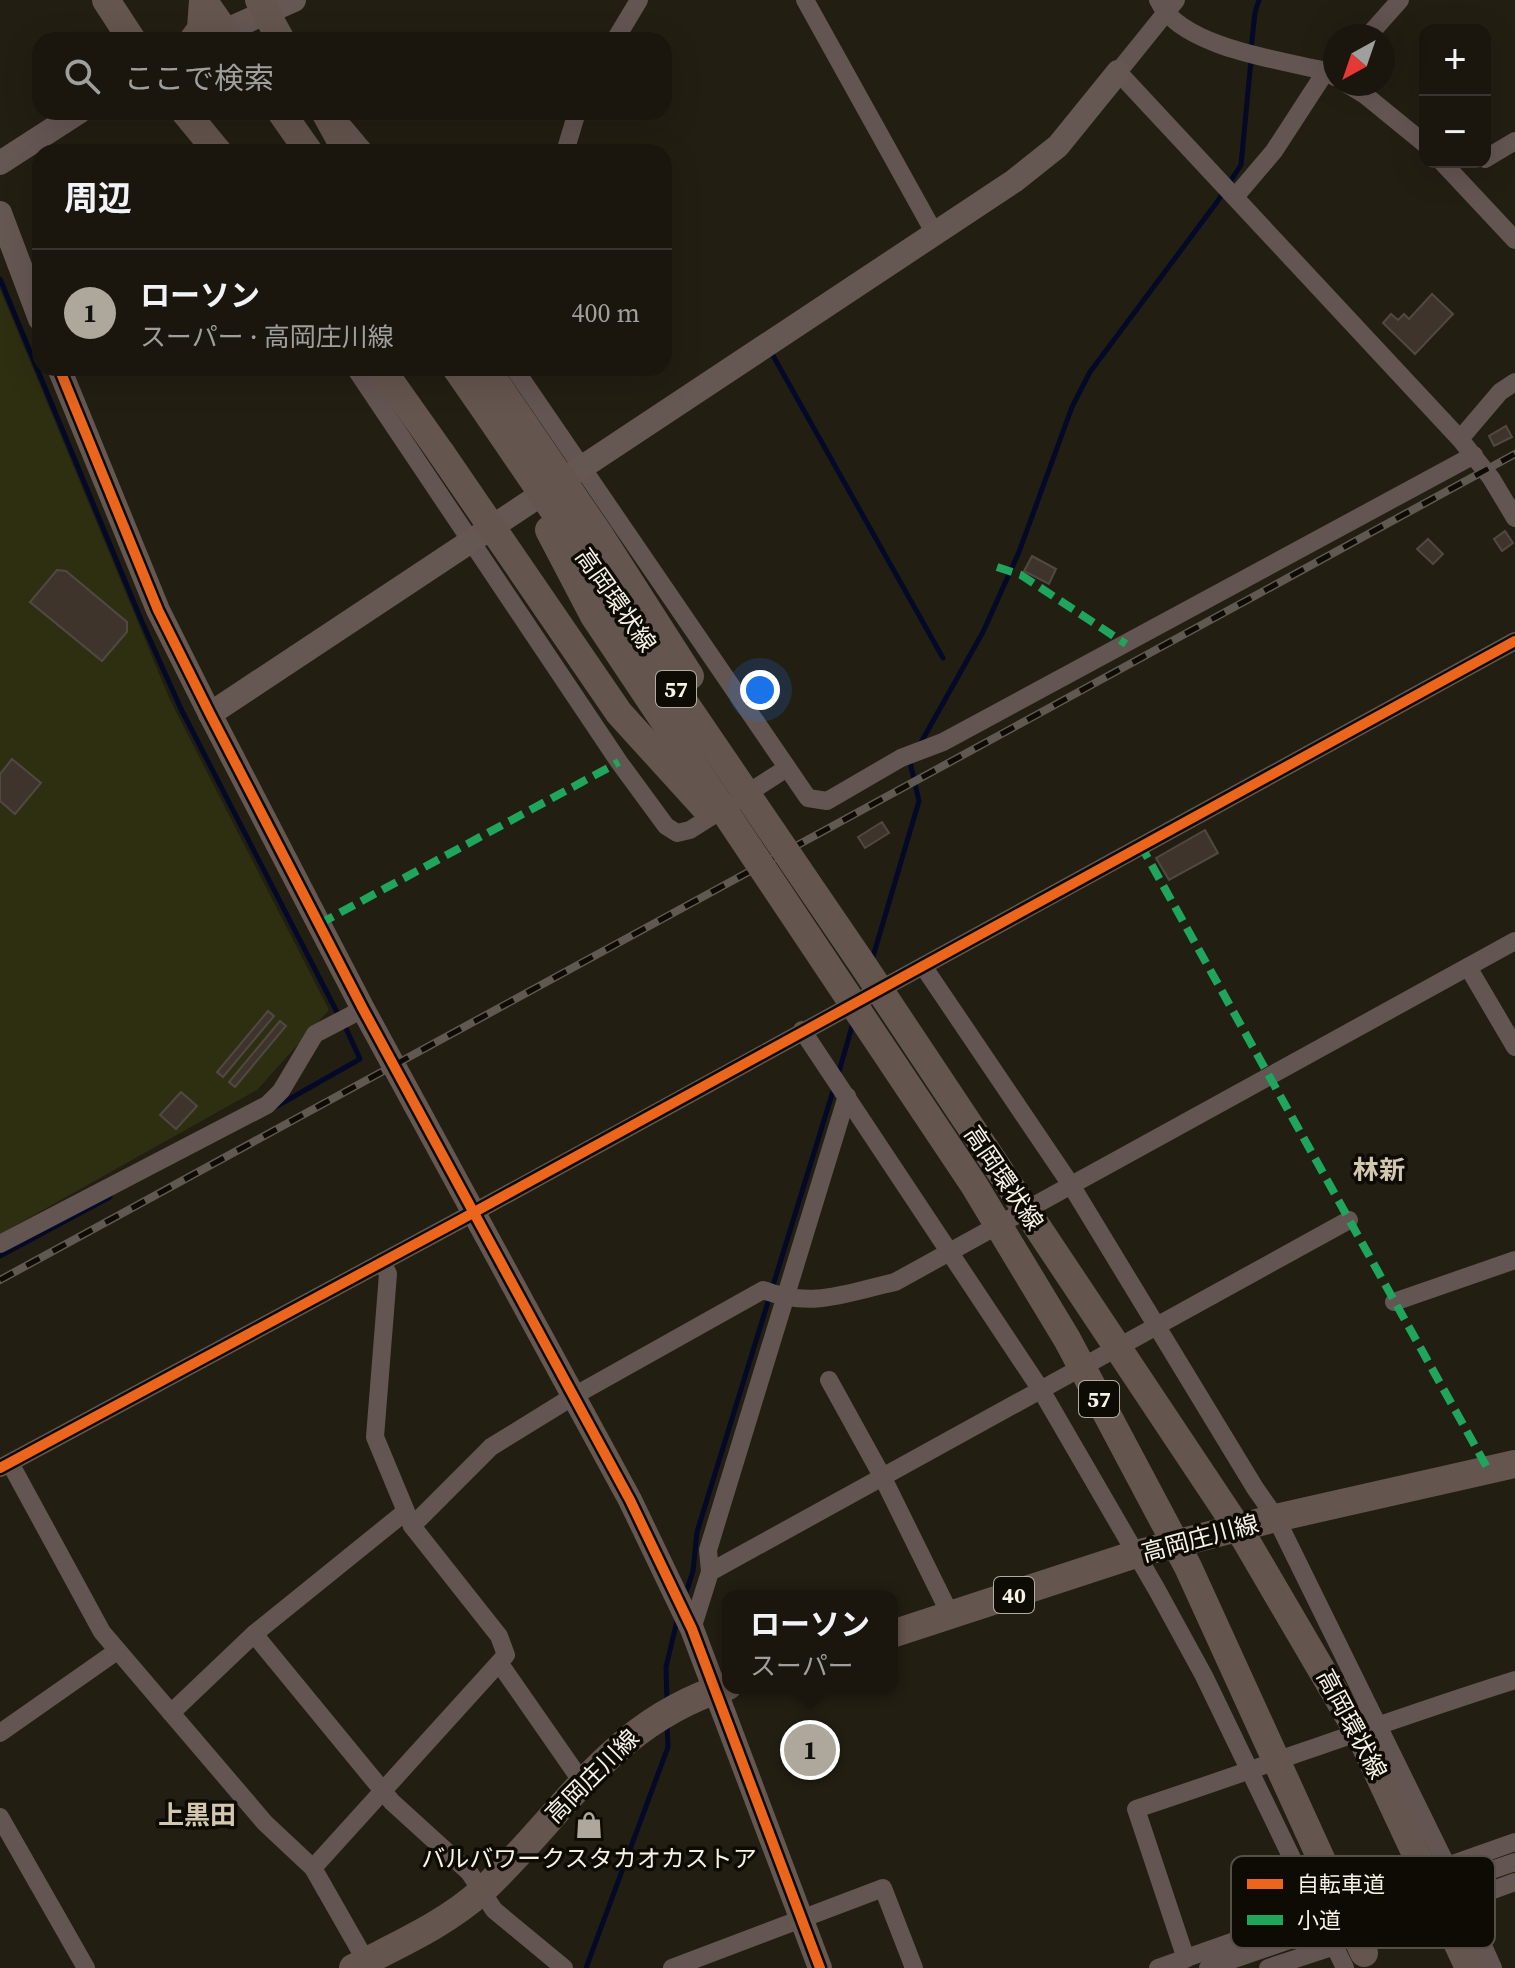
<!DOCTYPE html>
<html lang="ja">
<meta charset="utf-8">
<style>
:root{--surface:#1a160e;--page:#231f17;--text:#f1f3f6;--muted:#9f9f9e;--line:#38352e;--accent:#ada89b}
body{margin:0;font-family:"Source Serif 4","Noto Sans JP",serif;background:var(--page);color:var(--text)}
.controls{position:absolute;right:24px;top:24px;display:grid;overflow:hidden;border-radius:16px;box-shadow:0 8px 32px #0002}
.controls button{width:72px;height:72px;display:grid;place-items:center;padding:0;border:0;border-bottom:2px solid var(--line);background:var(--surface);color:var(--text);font:40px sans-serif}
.compass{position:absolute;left:1323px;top:24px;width:72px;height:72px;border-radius:50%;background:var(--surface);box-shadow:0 8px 32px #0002;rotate:220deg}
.you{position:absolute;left:760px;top:690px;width:28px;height:28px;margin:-20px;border:6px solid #fff;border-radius:50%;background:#1a73e8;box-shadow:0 0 0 12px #1a73e833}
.badge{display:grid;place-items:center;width:52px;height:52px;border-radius:50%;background:var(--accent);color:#111;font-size:26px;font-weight:700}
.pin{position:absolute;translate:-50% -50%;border:4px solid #fff;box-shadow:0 2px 8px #0006}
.popup{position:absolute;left:722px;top:1590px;width:176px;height:104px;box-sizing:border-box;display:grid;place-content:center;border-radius:16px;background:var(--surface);filter:drop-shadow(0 2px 6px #0005);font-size:26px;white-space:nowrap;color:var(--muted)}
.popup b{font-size:30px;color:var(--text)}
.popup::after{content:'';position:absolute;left:50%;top:100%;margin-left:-16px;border:16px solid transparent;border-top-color:var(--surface)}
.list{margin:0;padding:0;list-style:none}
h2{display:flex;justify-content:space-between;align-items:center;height:104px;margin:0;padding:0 32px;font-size:34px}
h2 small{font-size:26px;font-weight:400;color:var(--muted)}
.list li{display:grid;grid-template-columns:52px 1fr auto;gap:24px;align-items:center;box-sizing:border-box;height:128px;padding:0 32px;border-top:2px solid var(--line)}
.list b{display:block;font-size:30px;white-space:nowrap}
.list p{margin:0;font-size:26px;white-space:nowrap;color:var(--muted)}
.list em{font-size:26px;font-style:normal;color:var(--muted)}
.icon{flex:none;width:44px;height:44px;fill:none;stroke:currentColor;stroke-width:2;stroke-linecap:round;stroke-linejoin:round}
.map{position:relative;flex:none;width:1515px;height:1968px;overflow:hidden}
.search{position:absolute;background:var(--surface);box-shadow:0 8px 32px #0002;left:32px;top:32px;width:640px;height:88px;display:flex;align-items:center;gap:20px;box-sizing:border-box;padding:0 28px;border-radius:24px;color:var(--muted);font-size:30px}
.panel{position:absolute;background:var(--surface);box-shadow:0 8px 32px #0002;left:32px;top:144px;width:640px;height:232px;border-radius:24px}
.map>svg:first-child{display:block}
.green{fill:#2e2f11}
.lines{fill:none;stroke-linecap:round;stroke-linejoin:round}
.stream{stroke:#030927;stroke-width:5}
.building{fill:#3f342c;stroke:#504943;stroke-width:2}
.street{stroke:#635551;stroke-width:18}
.secondary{stroke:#655752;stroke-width:24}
.primary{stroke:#64554e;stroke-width:28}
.rail-casing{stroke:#605952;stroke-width:8}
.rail{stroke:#0e0b04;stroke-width:5;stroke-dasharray:15;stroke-linecap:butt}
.primary-bridge{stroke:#64554e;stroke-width:28}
.quiet{stroke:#20a55d;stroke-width:8;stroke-dasharray:16 8;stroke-linecap:butt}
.cycleway-casing{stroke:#0e0b04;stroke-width:15}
.cycleway{stroke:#eb651d;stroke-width:10}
.labels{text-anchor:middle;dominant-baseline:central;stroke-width:7;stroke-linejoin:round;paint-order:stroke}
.shield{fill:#0e0b04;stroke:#b1ada2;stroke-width:2}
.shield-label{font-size:22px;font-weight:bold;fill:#f7f2e5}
.street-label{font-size:24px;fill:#f7f2e5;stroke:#0e0b04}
.poi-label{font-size:24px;fill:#f7f2e5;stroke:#0e0b04}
.neighbourhood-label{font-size:26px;font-weight:bold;fill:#d3c8af;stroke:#0e0b04}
.key{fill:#0e0b04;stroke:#545048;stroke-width:2}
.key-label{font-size:22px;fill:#f7f2e5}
</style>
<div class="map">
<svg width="1515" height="1968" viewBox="0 0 1515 1968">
<rect width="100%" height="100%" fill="#231e12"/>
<polygon class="green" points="0,289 170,700 329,1010 257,1090 0,1234"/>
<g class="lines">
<g class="stream">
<polyline points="1251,50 1255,12 1259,0"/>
<polyline points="0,279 142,622 181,709 339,1016"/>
<polyline points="771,352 943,658"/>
<polyline points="919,746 983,632 1019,552 1072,407 1090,372 1217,202 1241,165 1251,60"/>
<polyline points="872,960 919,801 910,762 912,758"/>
<polyline points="838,1075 853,1023"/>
<polyline points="277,1106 360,1059 344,1024"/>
<polyline points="0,1256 110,1197"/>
<polyline points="685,1596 693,1571 697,1532 834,1088"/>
<polyline points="667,1701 666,1667 677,1621"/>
<polyline points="586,1968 668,1747 667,1723"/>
</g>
</g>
<g class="building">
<polygon points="1432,294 1453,314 1415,354 1383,323 1391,314 1398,320 1404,314 1409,319"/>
<polygon points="1506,426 1512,437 1494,446 1489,436"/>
<polygon points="1505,531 1513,543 1502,551 1494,539"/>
<polygon points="1428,539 1443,554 1433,564 1417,549"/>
<polygon points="1032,556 1056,569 1049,584 1024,571"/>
<polygon points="57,570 66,571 127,622 127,632 102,661 30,602"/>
<polygon points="12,759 41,783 15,814 0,801 0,774"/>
<polygon points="882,822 889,833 865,848 858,837"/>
<polygon points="1205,830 1218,853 1169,880 1156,858"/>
<polygon points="268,1011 274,1016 223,1077 217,1072"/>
<polygon points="280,1021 286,1026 235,1087 229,1082"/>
<polygon points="181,1092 197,1106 176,1129 160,1115"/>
<polygon points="819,1723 833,1759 802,1770 789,1734"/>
</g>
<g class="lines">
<g class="street">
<polyline points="805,0 935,234"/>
<path d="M1158,0C1180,47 1279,60 1326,71L1335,77"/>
<polyline points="1176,0 1118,72 1460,439 1491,478 1515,518"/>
<polyline points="1368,36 1400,0"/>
<polyline points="615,40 639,0"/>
<polyline points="1347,84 1365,95 1425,144"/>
<polyline points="344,127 365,152"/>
<polyline points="565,152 577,112"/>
<polyline points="1485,159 1515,141"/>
<polyline points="1442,162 1515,240"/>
<polyline points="1235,197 1274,151 1326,71"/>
<polyline points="355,368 619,762 666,826 677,833 690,830 787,768"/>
<polyline points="514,368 808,798 827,801 901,758 943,742 1474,455"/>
<polyline points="1460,439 1500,392 1515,382"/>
<polyline points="923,966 1071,1185 1255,1488 1276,1518 1447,1866 1493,1968"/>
<polyline points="1468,967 1515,1047"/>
<polyline points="802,1030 1041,1390 1157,1590 1204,1676 1345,1968"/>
<polyline points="0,1244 267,1105 281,1091 315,1034 363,1009"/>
<polyline points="1394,1302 1515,1260"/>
<polyline points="829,1380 882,1476 951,1616"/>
<polyline points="10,1463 102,1632 265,1823 313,1868 366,1961"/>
<polyline points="0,1468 460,1220 1515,641"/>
<path d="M412,1526L491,1447L572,1397L763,1290C812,1309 846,1293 895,1282L1515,941"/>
<polyline points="710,1572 708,1550 847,1096"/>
<polyline points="692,1629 710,1572 1349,1220"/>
<polyline points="254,1634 405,1512"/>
<polyline points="500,1664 582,1782"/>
<polyline points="171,1713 254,1634 392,1802 469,1872 494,1910 564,1968"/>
<polyline points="0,1733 117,1651"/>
<polyline points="0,1817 86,1968"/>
<polyline points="313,1868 506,1655 499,1636 412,1526 375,1437 388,1274 382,1262"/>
<polyline points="1474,1876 1515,1862"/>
<polyline points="1463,1901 1515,1882"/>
<polyline points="1341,1922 1442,1888"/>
<path d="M1186,1959L1136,1809C1263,1767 1388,1720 1515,1680"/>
<polyline points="672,1968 883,1888 914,1968"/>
<polyline points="1158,1968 1515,1842"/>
<polyline points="1208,1968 1307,1934"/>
<polyline points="1268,1968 1335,1946"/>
</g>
<g class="secondary">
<polyline points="209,38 294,0"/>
<polyline points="0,163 79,112"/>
<polyline points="0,213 40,319"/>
<polyline points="59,368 158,610 210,714 363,1009 630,1500 692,1629 820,1968"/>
<polyline points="210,714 1014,181 1058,146 1118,72"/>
</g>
<g class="primary">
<polyline points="106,0 132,40"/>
<polyline points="259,0 281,40"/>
<polyline points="193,40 201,29 203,0"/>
<polyline points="185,112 218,152"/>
<polyline points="281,112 309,152"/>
<polyline points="325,112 347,152"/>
<polyline points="381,368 441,453"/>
<polyline points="456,368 490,417"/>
<polyline points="486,368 511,405"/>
<polyline points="892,1634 1136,1554 1276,1518 1515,1464"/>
<polyline points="1443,1912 1469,1968"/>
<path d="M353,1968C397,1945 446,1924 483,1890C566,1812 611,1722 728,1686"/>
</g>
<g class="rail-casing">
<polyline id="rail" points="0,1280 1515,454"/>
</g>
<use href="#rail" class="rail"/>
<g class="primary-bridge">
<polyline points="203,0 231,40"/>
<polyline points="511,405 601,537 690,676"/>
<polyline points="490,417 861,962 1245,1539 1362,1739 1443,1912"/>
<polyline points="441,453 619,713 709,812"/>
<polyline points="549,530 594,616 974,1185 1067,1339 1188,1567 1364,1953"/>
</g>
<g class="quiet">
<polyline points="997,567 1021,575 1126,644"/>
<polyline points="1140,844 1489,1471"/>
<polyline points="319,924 619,762"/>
</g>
<g class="cycleway-casing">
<g id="cycleway">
<polyline points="59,368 158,610 210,714 363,1009 630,1500 692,1629 820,1968"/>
<polyline points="0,1468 460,1220 1515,641"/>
</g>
</g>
<use href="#cycleway" class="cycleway"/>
</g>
<defs>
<g id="shop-bare" transform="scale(2.16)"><path d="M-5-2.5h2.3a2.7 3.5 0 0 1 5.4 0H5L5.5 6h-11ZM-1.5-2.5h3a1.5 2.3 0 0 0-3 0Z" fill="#ada89b" stroke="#0e0b04" stroke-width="2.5" paint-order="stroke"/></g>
</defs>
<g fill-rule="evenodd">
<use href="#shop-bare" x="589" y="1825"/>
</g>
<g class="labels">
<g class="shield">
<rect x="656" y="671" width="40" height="36" rx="6"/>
<rect x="1079" y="1381" width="40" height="36" rx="6"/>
<rect x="994" y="1577" width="40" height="36" rx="6"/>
</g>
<g class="shield-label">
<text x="676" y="689">57</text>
<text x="1099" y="1399">57</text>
<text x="1014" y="1595">40</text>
</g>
<g class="street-label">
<text transform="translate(616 600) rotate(55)">高岡環状線</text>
<text transform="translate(1004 1178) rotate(56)">高岡環状線</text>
<text transform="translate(1200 1538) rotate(-15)">高岡庄川線</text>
<text transform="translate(1352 1724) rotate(62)">高岡環状線</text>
<text transform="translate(592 1776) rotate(-45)">高岡庄川線</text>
</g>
<g class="poi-label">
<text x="589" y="1858">バルバワークスタカオカストア</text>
</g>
<g class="neighbourhood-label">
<text x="1379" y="1170">林新</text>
<text x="197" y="1815">上黒田</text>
</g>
</g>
<rect x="1231" y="1856" width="264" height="92" rx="12" class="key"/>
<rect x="1247" y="1879" width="36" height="10" fill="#eb651d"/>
<rect x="1247" y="1915" width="36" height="10" fill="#20a55d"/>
<g class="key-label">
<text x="1297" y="1892">自転車道</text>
<text x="1297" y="1928">小道</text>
</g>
</svg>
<div class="controls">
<button>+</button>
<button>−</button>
</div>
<svg class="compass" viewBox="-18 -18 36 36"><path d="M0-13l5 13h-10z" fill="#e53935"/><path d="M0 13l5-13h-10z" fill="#9f9f9e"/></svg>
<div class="you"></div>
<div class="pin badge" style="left:810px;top:1750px">1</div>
<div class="popup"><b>ローソン</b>スーパー</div>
<div class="search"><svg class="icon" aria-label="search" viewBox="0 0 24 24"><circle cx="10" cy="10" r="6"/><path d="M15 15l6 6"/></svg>ここで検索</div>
<section class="panel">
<h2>周辺<small></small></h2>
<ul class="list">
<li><span class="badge">1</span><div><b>ローソン</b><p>スーパー · 高岡庄川線</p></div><em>400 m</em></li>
</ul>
</section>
</div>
